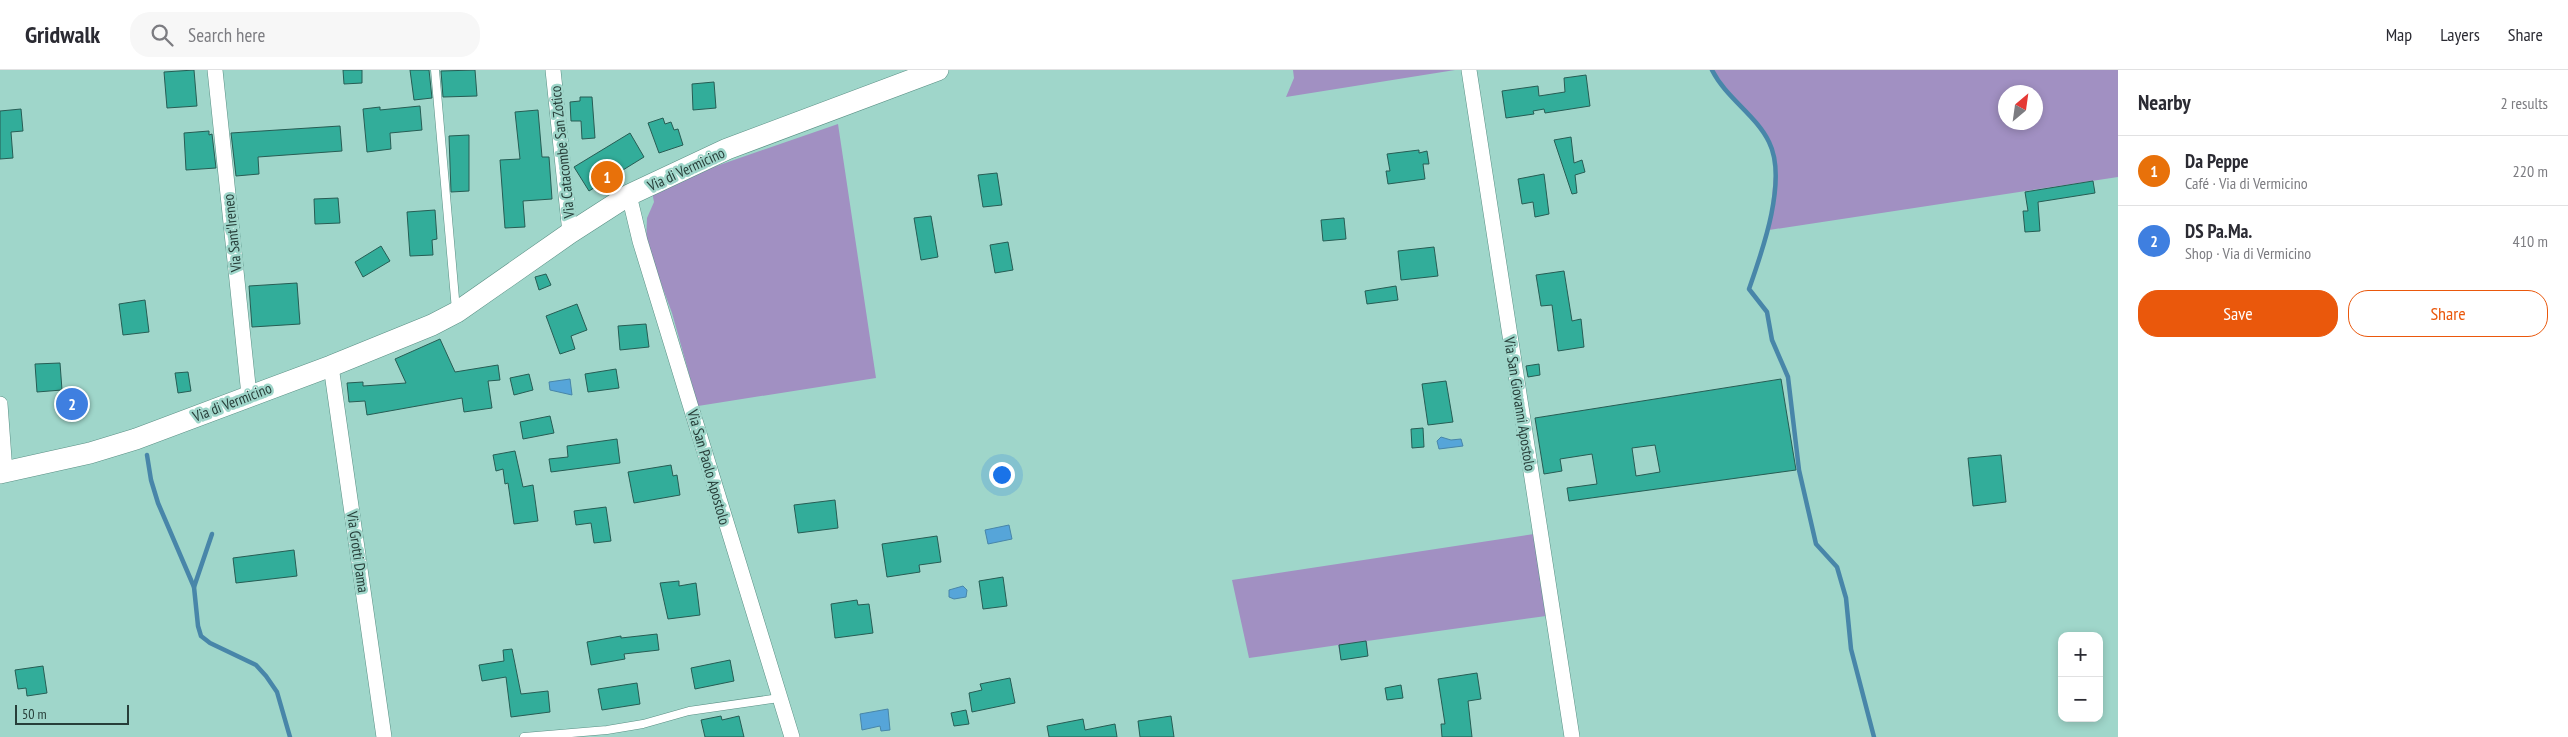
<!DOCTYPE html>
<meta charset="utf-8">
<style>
:root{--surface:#fff;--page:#f7f7f7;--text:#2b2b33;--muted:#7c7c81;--line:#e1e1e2;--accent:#ea580c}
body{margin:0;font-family:"PT Sans Narrow",sans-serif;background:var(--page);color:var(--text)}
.controls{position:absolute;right:15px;bottom:15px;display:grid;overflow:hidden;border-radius:10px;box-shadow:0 2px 8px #0003}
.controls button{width:45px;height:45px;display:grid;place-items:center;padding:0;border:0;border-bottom:1px solid var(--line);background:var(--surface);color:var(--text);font:25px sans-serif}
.compass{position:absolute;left:1998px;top:15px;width:45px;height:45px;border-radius:50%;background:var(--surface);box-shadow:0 2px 8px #0003;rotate:29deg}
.scale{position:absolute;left:15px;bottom:12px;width:114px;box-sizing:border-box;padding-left:5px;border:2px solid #273e39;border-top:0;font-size:14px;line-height:18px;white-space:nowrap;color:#273e39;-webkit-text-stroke:4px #9fd6ca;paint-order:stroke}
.you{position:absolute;left:1001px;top:404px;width:18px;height:18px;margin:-12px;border:4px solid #fff;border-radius:50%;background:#1a73e8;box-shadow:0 0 0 8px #1a73e833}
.badge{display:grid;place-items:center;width:32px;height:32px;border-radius:50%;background:var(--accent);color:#fff;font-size:16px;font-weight:700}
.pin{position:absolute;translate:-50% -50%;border:2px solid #fff;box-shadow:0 1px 5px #0006}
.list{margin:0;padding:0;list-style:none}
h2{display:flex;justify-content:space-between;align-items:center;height:65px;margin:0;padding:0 20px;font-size:21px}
h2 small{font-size:16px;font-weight:400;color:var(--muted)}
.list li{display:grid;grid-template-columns:32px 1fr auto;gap:15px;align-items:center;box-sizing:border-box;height:70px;padding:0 20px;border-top:1px solid var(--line)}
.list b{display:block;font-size:19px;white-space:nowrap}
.list p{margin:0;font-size:16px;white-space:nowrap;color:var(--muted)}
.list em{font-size:16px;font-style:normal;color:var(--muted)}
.actions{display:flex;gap:10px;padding:15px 20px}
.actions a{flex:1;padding:11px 0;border:1px solid var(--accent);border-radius:20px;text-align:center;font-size:18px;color:var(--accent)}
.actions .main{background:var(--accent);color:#fff}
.icon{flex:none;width:28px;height:28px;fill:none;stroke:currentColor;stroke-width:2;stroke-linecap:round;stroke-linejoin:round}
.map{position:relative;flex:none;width:2118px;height:667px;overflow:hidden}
header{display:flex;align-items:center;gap:30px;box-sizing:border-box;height:70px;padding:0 25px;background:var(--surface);border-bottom:1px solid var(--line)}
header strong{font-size:24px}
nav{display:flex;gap:28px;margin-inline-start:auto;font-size:18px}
.search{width:350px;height:45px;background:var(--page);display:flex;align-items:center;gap:12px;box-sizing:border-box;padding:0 18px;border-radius:20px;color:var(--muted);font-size:19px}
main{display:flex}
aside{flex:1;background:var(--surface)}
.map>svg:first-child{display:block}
.green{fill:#a190c2;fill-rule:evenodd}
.water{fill:#56a5d9;stroke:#4886a9}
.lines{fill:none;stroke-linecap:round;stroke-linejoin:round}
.stream{stroke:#4886a9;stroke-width:4.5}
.building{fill:#32ad9a;stroke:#275d54;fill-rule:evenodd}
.lane-casing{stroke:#598f84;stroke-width:9}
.street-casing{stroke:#598f84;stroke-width:16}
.secondary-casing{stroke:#598f84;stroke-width:22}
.lane{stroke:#fff;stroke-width:8}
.street{stroke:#fff;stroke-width:15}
.secondary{stroke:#fff;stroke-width:21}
.labels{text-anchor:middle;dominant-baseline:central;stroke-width:5;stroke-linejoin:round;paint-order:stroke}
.street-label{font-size:15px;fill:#273e39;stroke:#9fd6ca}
</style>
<header>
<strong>Gridwalk</strong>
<div class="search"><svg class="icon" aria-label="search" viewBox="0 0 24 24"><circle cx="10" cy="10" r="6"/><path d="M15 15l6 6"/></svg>Search here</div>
<nav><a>Map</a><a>Layers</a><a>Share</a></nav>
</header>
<main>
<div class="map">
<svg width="2118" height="667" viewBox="0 0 2118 667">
<rect width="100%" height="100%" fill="#9fd6ca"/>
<g class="green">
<polygon points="1293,0 1455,0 1286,27 1294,8"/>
<path d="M1712,0H2118V107L1769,160L1775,94L1770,73ZM2036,22V52H2006V22Z"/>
<polygon points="838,54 876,308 698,336 672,243 646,173 647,148 654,132 652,122 705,100"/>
<polygon points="1534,464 1546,546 1367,571 1368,586 1341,590 1338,575 1249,588 1232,510"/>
</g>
<g class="water">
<polygon points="570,309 572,325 550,320 549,312"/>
<polygon points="1441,367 1451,370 1461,369 1463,376 1439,379 1437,371"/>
<polygon points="1009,455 1012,469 988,474 985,460"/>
<polygon points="963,516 967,520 966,527 954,529 949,527 949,520"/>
<polygon points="888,639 890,660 881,661 880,656 862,660 860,644"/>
</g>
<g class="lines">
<g class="stream">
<path d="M1712,0C1726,28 1756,45 1769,72C1788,110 1762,182 1749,219L1767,242L1772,270L1788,307L1799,400L1816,474L1837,497L1846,528L1851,579L1874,667"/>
<polyline points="147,385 151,410 158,433 194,517 198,556 201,566 210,573 256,595 266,606 277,622 290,667"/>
<polyline points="194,517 212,464"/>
</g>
</g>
<g class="building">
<polygon points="194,0 197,36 167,38 164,2"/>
<polygon points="343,0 362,0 362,13 344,14"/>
<polygon points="410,0 429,0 432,28 414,30"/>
<polygon points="475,0 477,26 443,27 441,1"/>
<polygon points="1586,5 1590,36 1545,43 1544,39 1533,41 1534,44 1506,48 1502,21 1538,16 1539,26 1565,22 1564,8"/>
<polygon points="714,12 716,38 693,40 692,14"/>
<polygon points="580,27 592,27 595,68 582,69 581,51 571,51 570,32 580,31"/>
<polygon points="420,36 422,60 390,63 391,79 367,82 363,39 380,37 380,40"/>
<polygon points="21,39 23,61 11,62 13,88 0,89 0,41"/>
<polygon points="538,40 542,87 549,87 552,129 523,131 525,157 505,158 500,90 520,89 515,42"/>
<polygon points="663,48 665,54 671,52 674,60 678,59 683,75 659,83 648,53"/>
<polygon points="340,56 342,81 258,87 259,104 236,106 231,63"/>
<polygon points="209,61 209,65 212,64 216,98 186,100 184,63"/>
<polygon points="630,63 644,87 589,121 574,97"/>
<polygon points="469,65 469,121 451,122 449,66"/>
<polygon points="1571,67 1574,93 1582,90 1585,102 1575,105 1577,123 1572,124 1554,70"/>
<polygon points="1419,80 1419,83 1427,81 1429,94 1423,94 1425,109 1388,114 1386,101 1390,101 1387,84"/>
<polygon points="997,103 1002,135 983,137 978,105"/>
<polygon points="1544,104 1549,144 1535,147 1533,132 1522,134 1518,109"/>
<polygon points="2093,111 2095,123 2038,132 2040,161 2025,162 2023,141 2028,141 2025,122"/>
<polygon points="338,128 340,153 315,154 314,129"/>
<polygon points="435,140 437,169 432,170 433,185 410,186 407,142"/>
<polygon points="931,146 938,187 921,190 914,148"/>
<polygon points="1344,148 1346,169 1323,171 1321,150"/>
<polygon points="1008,172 1013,200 995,203 990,175"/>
<polygon points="381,176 390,191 363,207 355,192"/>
<polygon points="1434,177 1438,206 1401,210 1398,181"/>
<polygon points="1564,201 1572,251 1581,249 1584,277 1558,281 1552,235 1541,236 1536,205"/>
<polygon points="546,204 551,215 539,220 535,207"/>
<polygon points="297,213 300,254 252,257 249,216"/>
<polygon points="1396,216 1398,230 1367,234 1365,221"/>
<polygon points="145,230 149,262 123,265 119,234"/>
<polygon points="577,234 587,260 571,266 575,279 560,284 546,246"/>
<polygon points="646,254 649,277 620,280 618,256"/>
<polygon points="440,269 455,302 498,295 500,310 488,311 492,338 464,342 462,328 367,345 365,331 349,332 347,313 363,312 363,316 406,313 395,289"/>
<polygon points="60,293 62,320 37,322 35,294"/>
<polygon points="1539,294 1540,305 1528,307 1526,296"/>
<polygon points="616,299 619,318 588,322 585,304"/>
<polygon points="188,302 191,321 178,323 175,303"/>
<polygon points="529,304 533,320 514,325 510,308"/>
<path d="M1781,309L1796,400L1569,431L1567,418L1597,414L1592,384L1560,389L1562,401L1544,404L1535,348ZM1655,375L1660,402L1636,406L1632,378Z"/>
<polygon points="1446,311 1453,352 1428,355 1422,314"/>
<polygon points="550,346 554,363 523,369 520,352"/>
<polygon points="1423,358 1424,377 1412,378 1411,359"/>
<polygon points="617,369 620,393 551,402 549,389 568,387 567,376"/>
<polygon points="515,381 523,417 533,415 538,451 514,454 508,413 505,414 503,399 496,401 493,385"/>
<polygon points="2001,385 2006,432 1973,436 1968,388"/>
<polygon points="671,395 673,406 677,405 680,425 634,433 628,402"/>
<polygon points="835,430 838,458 798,463 794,435"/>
<polygon points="606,437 611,471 594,473 591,453 576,455 574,441"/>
<polygon points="937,466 941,492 919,495 920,502 887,507 882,474"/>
<polygon points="294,480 297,506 236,513 233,488"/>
<polygon points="1003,507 1007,536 983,539 979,511"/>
<polygon points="679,511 679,516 696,513 700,545 668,549 660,513"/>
<polygon points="857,530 858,535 869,534 873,563 835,568 831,534"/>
<polygon points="657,564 659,580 624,584 625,589 591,595 587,572 621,566 621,568"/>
<polygon points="1366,571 1368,586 1341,590 1339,575"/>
<polygon points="512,579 521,624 548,621 550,642 511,647 506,607 482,611 479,595 504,591 503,580"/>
<polygon points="730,590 734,611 695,619 691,598"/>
<polygon points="43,596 47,623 27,626 26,618 18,619 15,600"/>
<polygon points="1477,603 1481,629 1468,631 1472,667 1442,667 1441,654 1445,654 1438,609"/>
<polygon points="1010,608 1015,633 972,642 969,623 982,620 980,614"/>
<polygon points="637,613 640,634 602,640 598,619"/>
<polygon points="1401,615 1403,628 1387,630 1385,618"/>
<polygon points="966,640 969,654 954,656 951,643"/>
<polygon points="721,646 722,650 739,646 744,667 705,667 701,650"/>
<polygon points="1171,646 1174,667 1140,667 1138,651"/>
<polygon points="1083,649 1085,660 1115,654 1117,667 1049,667 1047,656"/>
</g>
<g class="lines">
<g class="lane-casing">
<g id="lane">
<polyline points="435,0 456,240"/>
<polyline points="524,667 607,660 643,654 689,641 779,628"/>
</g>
</g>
<g class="street-casing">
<g id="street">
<polyline points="215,0 249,325"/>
<polyline points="553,0 570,163"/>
<polyline points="1469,0 1572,667"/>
<polyline points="629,125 640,171 792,667"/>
<polyline points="331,296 384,667"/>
<polyline points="0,334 5,402"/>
</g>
</g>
<g class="secondary-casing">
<polyline id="secondary" points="0,403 90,383 136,369 331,296 432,255 457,242 570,163 629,125 727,79 938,0"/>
</g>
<use href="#lane" class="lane"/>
<use href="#street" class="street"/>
<use href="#secondary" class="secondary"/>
</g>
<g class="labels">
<g class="street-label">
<text transform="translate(562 82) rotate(-96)">Via Catacombe San Zotico</text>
<text transform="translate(686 99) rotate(-25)">Via di Vermicino</text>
<text transform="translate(232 163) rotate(-96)">Via Sant'Ireneo</text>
<text transform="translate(232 332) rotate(-21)">Via di Vermicino</text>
<text transform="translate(1520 334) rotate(81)">Via San Giovanni Apostolo</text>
<text transform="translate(709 397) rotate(74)">Via San Paolo Apostolo</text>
<text transform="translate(358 482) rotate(82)">Via Grotti Dama</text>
</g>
</g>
</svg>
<div class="controls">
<button>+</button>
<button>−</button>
</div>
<svg class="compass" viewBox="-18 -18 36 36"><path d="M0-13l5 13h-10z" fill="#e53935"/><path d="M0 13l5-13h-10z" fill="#7c7c81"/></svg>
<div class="scale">50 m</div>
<div class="you"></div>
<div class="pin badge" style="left:607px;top:107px;background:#e8710a">1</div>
<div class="pin badge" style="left:72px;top:334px;background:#3f7fe0">2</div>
</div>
<aside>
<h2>Nearby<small>2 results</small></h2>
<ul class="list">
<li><span class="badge" style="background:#e8710a">1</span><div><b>Da Peppe</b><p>Café · Via di Vermicino</p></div><em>220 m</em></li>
<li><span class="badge" style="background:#3f7fe0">2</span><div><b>DS Pa.Ma.</b><p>Shop · Via di Vermicino</p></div><em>410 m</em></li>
</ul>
<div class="actions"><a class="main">Save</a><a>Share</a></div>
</aside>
</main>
